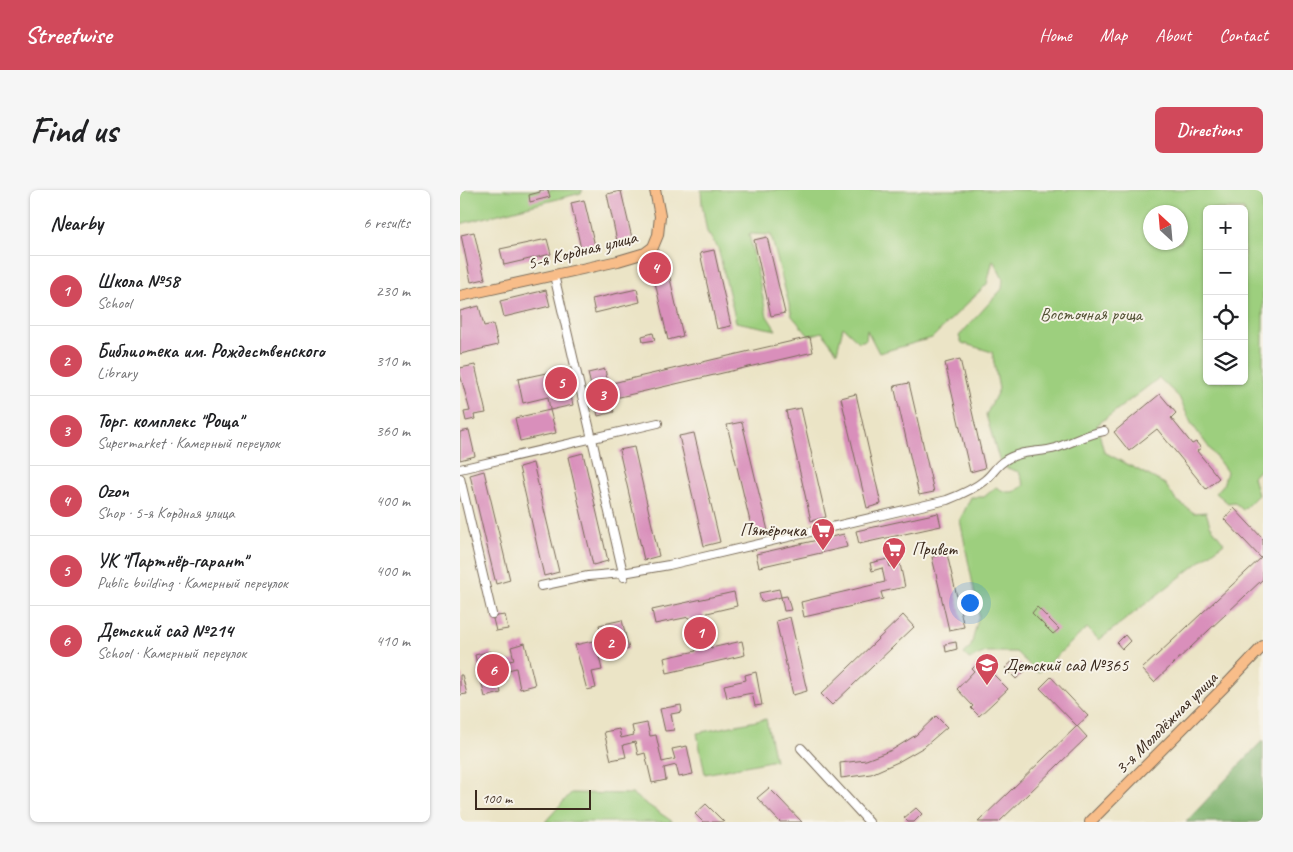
<!DOCTYPE html>
<meta charset="utf-8">
<style>
:root{--surface:#fff;--page:#f6f6f6;--text:#202124;--muted:#757577;--line:#e0e0e0;--accent:#d1495b}
body{margin:0;font-family:Caveat,sans-serif;background:var(--page);color:var(--text)}
.controls{position:absolute;right:15px;top:15px;display:grid;overflow:hidden;border-radius:8px;box-shadow:0 1px 4px #0004}
.controls button{width:45px;height:45px;display:grid;place-items:center;padding:0;border:0;border-bottom:1px solid var(--line);background:var(--surface);color:var(--text);font:25px sans-serif}
.compass{position:absolute;left:683px;top:15px;width:45px;height:45px;border-radius:50%;background:var(--surface);box-shadow:0 1px 4px #0004;rotate:334deg}
.scale{position:absolute;left:15px;bottom:12px;width:116px;box-sizing:border-box;padding-left:5px;border:2px solid #3b2a1e;border-top:0;font-size:14px;line-height:18px;white-space:nowrap;color:#3b2a1e;-webkit-text-stroke:4px #f7f3e8;paint-order:stroke}
.you{position:absolute;left:509px;top:412px;width:18px;height:18px;margin:-12px;border:4px solid #fff;border-radius:50%;background:#1a73e8;box-shadow:0 0 0 8px #1a73e833}
.badge{display:grid;place-items:center;width:32px;height:32px;border-radius:50%;background:var(--accent);color:#fff;font-size:16px;font-weight:700}
.pin{position:absolute;translate:-50% -50%;border:2px solid #fff;box-shadow:0 1px 5px #0006}
.list{margin:0;padding:0;list-style:none}
h2{display:flex;justify-content:space-between;align-items:center;height:65px;margin:0;padding:0 20px;font-size:21px}
h2 small{font-size:16px;font-weight:400;color:var(--muted)}
.list li{display:grid;grid-template-columns:32px 1fr auto;gap:15px;align-items:center;box-sizing:border-box;height:70px;padding:0 20px;border-top:1px solid var(--line)}
.list b{display:block;font-size:19px;white-space:nowrap}
.list p{margin:0;font-size:16px;white-space:nowrap;color:var(--muted)}
.list em{font-size:16px;font-style:normal;color:var(--muted)}
.icon{flex:none;width:28px;height:28px;fill:none;stroke:currentColor;stroke-width:2;stroke-linecap:round;stroke-linejoin:round}
.map{position:relative;flex:none;width:803px;height:632px;overflow:hidden;border-radius:8px}
header{display:flex;align-items:center;gap:30px;box-sizing:border-box;height:70px;padding:0 25px;background:var(--accent);color:#fff}
header strong{font-size:24px}
nav{display:flex;gap:28px;margin-inline-start:auto;font-size:18px}
.intro{display:flex;align-items:center;justify-content:space-between;box-sizing:border-box;height:120px;padding:0 30px}
h1{margin:0;font-size:35px}
.button{padding:12px 22px;border-radius:8px;background:var(--accent);color:#fff;font-size:18px;font-weight:700}
main{display:flex;gap:30px;padding:0 30px}
aside{flex:1;background:var(--surface);border-radius:8px;box-shadow:0 1px 4px #0004}
.map>svg:first-child{display:block}
.green{fill:#9dcf7e;stroke:#6c7c4e;fill-rule:evenodd}
.forest{fill:#7eb26d;stroke:#5c6e46}
.building{fill:#d98fbb}
.lines{fill:none;stroke-linecap:round;stroke-linejoin:round}
.minor-casing{stroke:#796b59;stroke-width:10}
.major-casing{stroke:#796b59;stroke-width:12}
.minor{stroke:#fff;stroke-width:8}
.major{stroke:#f8bd89;stroke-width:10}
.labels{text-anchor:middle;dominant-baseline:central;stroke-width:4;stroke-linejoin:round;paint-order:stroke}
.street-label{font-size:18px;fill:#3b2a1e;stroke:#f7f3e8}
.park-label{font-size:18px;fill:#545336;stroke:#f7f3e8}
.poi-label{font-size:18px;fill:#3b2a1e;stroke:#f7f3e8;text-anchor:start}
</style>
<header>
<strong>Streetwise</strong>
<nav><a>Home</a><a>Map</a><a>About</a><a>Contact</a></nav>
</header>
<div class="intro"><h1>Find us</h1><a class="button">Directions</a></div>
<main>
<aside>
<h2>Nearby<small>6 results</small></h2>
<ul class="list">
<li><span class="badge">1</span><div><b>Школа №58</b><p>School</p></div><em>230 m</em></li>
<li><span class="badge">2</span><div><b>Библиотека им. Рождественского</b><p>Library</p></div><em>310 m</em></li>
<li><span class="badge">3</span><div><b>Торг. комплекс &quot;Роща&quot;</b><p>Supermarket · Камерный переулок</p></div><em>360 m</em></li>
<li><span class="badge">4</span><div><b>Ozon</b><p>Shop · 5-я Кордная улица</p></div><em>400 m</em></li>
<li><span class="badge">5</span><div><b>УК &quot;Партнёр-гарант&quot;</b><p>Public building · Камерный переулок</p></div><em>400 m</em></li>
<li><span class="badge">6</span><div><b>Детский сад №214</b><p>School · Камерный переулок</p></div><em>410 m</em></li>
</ul>
</aside>
<div class="map">
<svg width="803" height="632" viewBox="0 0 803 632">
<rect width="100%" height="100%" fill="#f7f3e8"/>
<filter id="ink" filterUnits="userSpaceOnUse"><feTurbulence type="fractalNoise" baseFrequency=".02" numOctaves="2"/><feDisplacementMap in="SourceGraphic" scale="10" xChannelSelector="R" yChannelSelector="G"/><feConvolveMatrix kernelMatrix="1 2 1 2 8 2 1 2 1" color-interpolation-filters="sRGB"/></filter>
<filter id="wash" filterUnits="userSpaceOnUse"><feTurbulence type="fractalNoise" baseFrequency=".0096" numOctaves="4" result="noise"/><feDisplacementMap in="SourceGraphic" scale="20" xChannelSelector="R" yChannelSelector="G"/><feGaussianBlur stdDeviation="1.12" result="paint"/><feColorMatrix in="noise" values="0 0 0 0 0 0 0 0 0 0 0 0 0 0 0 0 0 1.4 0 .05"/><feComposite in="paint" operator="in"/></filter>
<g filter="url(#wash)">
<rect width="100%" height="100%" fill="#ebe4c6"/>
<g class="green">
<polygon points="0,0 123,0 121,3 0,34"/>
<path d="M241,0H803V276L793,287L798,305L783,320L774,312L768,313L756,303L763,295L767,282L731,233L719,207L699,188L637,235L644,262L705,294L715,309L734,323L746,322L750,335L764,353L639,450L627,438L578,483L556,462H526L509,469L504,464L511,456L519,425L500,330L511,307H524L536,297C547,304 554,304 564,295L559,282L541,276L526,225L539,199L532,162L502,153L499,146L542,99L543,89L533,70L527,94L472,148L419,163L407,140L406,150L399,152L383,137L377,162L362,142L349,146L332,126L311,45L289,44L307,126L316,140L276,132L258,58L247,42L242,14ZM747,19H784V191H747ZM691,22H721V52H691Z"/>
<polygon points="306,529 315,570 245,584 237,543"/>
<polygon points="111,603 172,604 213,632 85,632"/>
</g>
<polygon class="forest" points="803,550 803,632 726,632"/>
<g id="blocks">
<g class="building">
<polygon points="80,0 88,0 90,7 70,12 69,5 80,2"/>
<polygon points="161,1 172,48 157,51 147,4"/>
<polygon points="124,10 135,56 121,59 111,13"/>
<polygon points="14,42 25,89 11,92 1,45"/>
<polygon points="307,47 325,123 311,126 294,50"/>
<polygon points="87,49 91,64 44,75 40,59"/>
<polygon points="254,60 271,136 257,139 240,63"/>
<polygon points="207,75 223,146 208,150 192,79"/>
<polygon points="177,99 180,112 135,123 132,109"/>
<polygon points="86,100 90,116 44,127 40,111"/>
<polygon points="19,116 24,136 33,134 38,155 0,164 0,121"/>
<polygon points="193,143 195,150 183,152 182,146"/>
<polygon points="350,147 353,162 151,209 154,222 138,226 128,183 145,179 148,194"/>
<polygon points="500,169 525,278 510,282 485,173"/>
<polygon points="15,175 26,223 14,225 15,229 6,231 4,222 10,221 0,184 0,178"/>
<polygon points="105,179 113,215 90,220 88,207 63,213 58,189"/>
<polygon points="449,193 474,302 459,305 434,196"/>
<polygon points="396,204 421,314 407,318 381,208"/>
<polygon points="700,204 716,223 711,228 732,254 736,252 741,258 737,261 759,288 746,299 697,239 669,261 654,242"/>
<polygon points="341,218 366,327 351,331 326,221"/>
<polygon points="90,220 96,243 60,251 55,228"/>
<polygon points="282,232 308,341 293,344 267,235"/>
<polygon points="9,240 15,266 0,270 0,242"/>
<polygon points="234,243 260,352 244,356 219,246"/>
<polygon points="174,257 199,366 184,370 159,260"/>
<polygon points="123,263 148,371 133,375 108,267"/>
<polygon points="73,273 99,382 84,386 59,277"/>
<polygon points="24,281 50,390 36,394 10,285"/>
<polygon points="774,318 803,349 803,389 694,492 682,479 801,368 764,329"/>
<polygon points="478,323 481,336 399,354 396,341"/>
<polygon points="384,344 387,357 299,377 296,364"/>
<polygon points="487,364 504,437 489,440 472,367"/>
<polygon points="428,369 430,377 440,374 445,397 421,402 423,409 344,427 341,412 425,392 422,378 412,381 410,373"/>
<polygon points="319,399 321,407 301,412 299,403"/>
<polygon points="274,402 277,416 243,424 251,458 282,451 285,465 207,483 204,468 236,461 229,427 195,434 192,420"/>
<polygon points="327,406 331,420 324,421 321,407"/>
<polygon points="577,417 599,439 593,444 572,423"/>
<polygon points="45,425 48,439 36,441 33,429 37,426"/>
<polygon points="443,425 454,437 372,515 361,504"/>
<polygon points="330,427 347,501 333,505 316,431"/>
<polygon points="162,430 169,459 139,466 142,480 132,482 136,498 127,500 115,455 142,449 139,435"/>
<polygon points="665,445 670,451 662,459 657,453"/>
<polygon points="496,452 497,459 486,462 485,454"/>
<polygon points="65,453 75,495 60,499 56,478 36,483 41,503 25,507 15,465 31,461 34,474 54,470 51,457"/>
<polygon points="555,469 566,480 556,489 545,478"/>
<polygon points="520,471 548,499 519,526 511,518 513,516 497,499 514,481 512,479"/>
<polygon points="296,482 302,515 295,516 292,503 267,508 264,495 286,490 285,485"/>
<polygon points="0,485 2,485 7,504 0,505"/>
<polygon points="591,487 628,526 617,536 580,498"/>
<polygon points="221,515 222,522 211,524 214,540 205,541 200,519"/>
<polygon points="476,526 487,537 464,557 438,572 411,584 381,588 380,573 406,570 432,560 456,545"/>
<polygon points="187,533 190,546 196,545 202,572 215,569 212,559 227,556 233,584 219,587 216,575 204,578 206,590 192,593 185,563 178,565 175,552 163,555 166,567 151,570 144,542 159,539 161,548 174,545 172,536"/>
<polygon points="617,536 627,547 539,632 518,632"/>
<polygon points="309,598 319,608 342,632 320,632 297,608"/>
<polygon points="246,614 264,632 243,632 235,624"/>
<polygon points="456,618 462,624 454,632 448,632 444,628"/>
</g>
</g>
</g>
<g filter="url(#ink)">
<use href="#blocks" fill-opacity="0" stroke="#796b59" stroke-width="1"/>
<g class="lines">
<g class="minor-casing">
<g id="minor">
<polyline points="94,85 164,387"/>
<polyline points="0,279 198,233"/>
<polyline points="0,288 32,424"/>
<path d="M81,396L128,386L163,383L209,375L487,310C500,305 514,299 525,290C532,285 536,276 544,271C559,260 579,263 596,258C613,252 627,244 644,241"/>
<polyline points="341,558 409,632"/>
</g>
</g>
<g class="major-casing">
<g id="major">
<polyline points="0,106 158,71 185,63 193,57 198,45 200,26 195,0"/>
<polyline points="630,632 764,497 803,456"/>
</g>
</g>
<use href="#minor" class="minor"/>
<use href="#major" class="major"/>
</g>
</g>
<defs>
<g id="supermarket-pin" transform="scale(1.25)"><path d="M0 17L-7.5 6A9.5 9.5 0 1 1 7.5 6Z" fill="#d1495b" stroke="#f7f3e8"/><path d="M-6-5.5h2.5l.6 2H6L4.5 2H-2.5L-4.4-4H-6ZM-1.5 3.2a1.3 1.3 0 1 0 .1 0ZM3 3.2a1.3 1.3 0 1 0 .1 0Z" fill="#fff"/></g>
<g id="school-pin" transform="scale(1.25)"><path d="M0 17L-7.5 6A9.5 9.5 0 1 1 7.5 6Z" fill="#d1495b" stroke="#f7f3e8"/><path d="M0-5L7-2L0 1L-7-2ZM-4 1L0 2.5L4 1V4Q0 6-4 4Z" fill="#fff"/></g>
</defs>
<g fill-rule="evenodd">
<use href="#supermarket-pin" x="363" y="340"/>
<use href="#supermarket-pin" x="434" y="359"/>
<use href="#school-pin" x="527" y="475"/>
</g>
<g class="labels">
<g class="street-label">
<text transform="translate(122 60) rotate(-14)">5-я Кордная улица</text>
<text transform="translate(706 533) rotate(-45)">3-я Молодёжная улица</text>
</g>
<g class="park-label">
<text x="631" y="124">Восточная роща</text>
</g>
<g class="poi-label">
<text x="346" y="340" text-anchor="end">Пятёрочка</text>
<text x="452" y="359">Привет</text>
<text x="544" y="475">Детский сад №365</text>
</g>
</g>
</svg>
<div class="controls">
<button>+</button>
<button>−</button>
<button><svg class="icon" aria-label="locate" viewBox="0 0 24 24"><circle cx="12" cy="12" r="6"/><path d="M12 2v4M12 18v4M2 12h4M18 12h4"/></svg></button>
<button><svg class="icon" aria-label="layers" viewBox="0 0 24 24"><path d="M12 4l9 5-9 5-9-5zM3 14l9 5 9-5"/></svg></button>
</div>
<svg class="compass" viewBox="-18 -18 36 36"><path d="M0-13l5 13h-10z" fill="#e53935"/><path d="M0 13l5-13h-10z" fill="#757577"/></svg>
<div class="scale">100 m</div>
<div class="you"></div>
<div class="pin badge" style="left:240px;top:443px">1</div>
<div class="pin badge" style="left:150px;top:453px">2</div>
<div class="pin badge" style="left:142px;top:205px">3</div>
<div class="pin badge" style="left:195px;top:78px">4</div>
<div class="pin badge" style="left:101px;top:193px">5</div>
<div class="pin badge" style="left:33px;top:480px">6</div>
</div>
</main>
